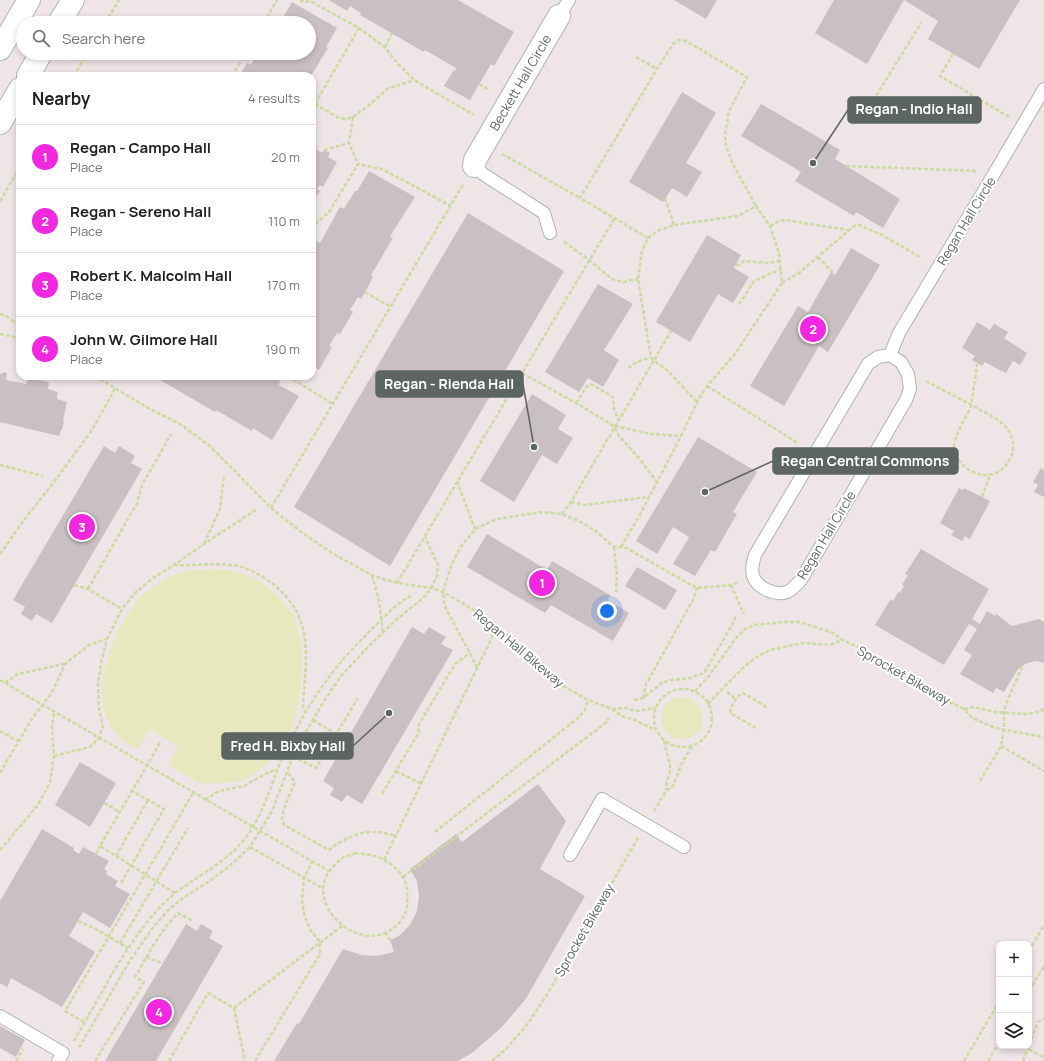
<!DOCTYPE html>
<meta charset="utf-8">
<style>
:root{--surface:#fff;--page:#f6f6f6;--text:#222;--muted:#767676;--line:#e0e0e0;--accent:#f227e0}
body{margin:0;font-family:Manrope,sans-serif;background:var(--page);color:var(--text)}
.controls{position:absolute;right:12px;bottom:12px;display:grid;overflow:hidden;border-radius:8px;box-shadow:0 2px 6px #0003}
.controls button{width:36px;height:36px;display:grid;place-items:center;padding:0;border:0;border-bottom:1px solid var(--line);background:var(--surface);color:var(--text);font:20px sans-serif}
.you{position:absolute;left:607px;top:611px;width:14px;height:14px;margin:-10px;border:3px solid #fff;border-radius:50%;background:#1a73e8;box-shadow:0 0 0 6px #1a73e833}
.badge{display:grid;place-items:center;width:26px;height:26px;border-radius:50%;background:var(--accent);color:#fff;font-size:13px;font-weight:700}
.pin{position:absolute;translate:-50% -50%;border:2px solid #fff;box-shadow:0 1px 4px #0006}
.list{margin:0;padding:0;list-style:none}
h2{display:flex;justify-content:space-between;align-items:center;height:52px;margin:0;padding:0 16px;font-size:17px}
h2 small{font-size:13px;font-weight:400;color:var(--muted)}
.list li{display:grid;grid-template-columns:26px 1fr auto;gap:12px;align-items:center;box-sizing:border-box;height:64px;padding:0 16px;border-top:1px solid var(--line)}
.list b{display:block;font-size:15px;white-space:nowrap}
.list p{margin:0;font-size:13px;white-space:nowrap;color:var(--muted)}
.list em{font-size:13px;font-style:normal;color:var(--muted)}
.icon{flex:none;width:22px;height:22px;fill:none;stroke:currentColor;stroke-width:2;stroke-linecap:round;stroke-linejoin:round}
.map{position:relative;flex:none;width:1044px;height:1061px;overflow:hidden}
.search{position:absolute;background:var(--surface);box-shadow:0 2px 6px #0003;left:16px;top:16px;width:300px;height:44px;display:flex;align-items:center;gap:10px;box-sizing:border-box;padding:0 14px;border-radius:22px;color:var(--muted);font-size:15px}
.panel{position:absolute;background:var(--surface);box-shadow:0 2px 6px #0003;left:16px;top:72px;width:300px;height:308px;border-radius:12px}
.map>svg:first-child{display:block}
.green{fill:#e8e8bf}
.building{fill:#cac0c3}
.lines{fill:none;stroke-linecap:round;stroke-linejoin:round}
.lane-casing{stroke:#adb5b2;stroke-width:14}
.street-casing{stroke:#adb5b2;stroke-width:24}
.secondary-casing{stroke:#aeb8b4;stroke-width:24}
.path{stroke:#cbdba2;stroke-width:2.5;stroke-dasharray:4 2;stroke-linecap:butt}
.lane{stroke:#fff;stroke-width:12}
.street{stroke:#fff;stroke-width:22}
.secondary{stroke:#fff;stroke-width:22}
.labels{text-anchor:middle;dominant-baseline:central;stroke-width:4;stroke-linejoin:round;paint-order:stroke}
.street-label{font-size:13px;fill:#5c6561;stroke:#fff}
.leader{fill:none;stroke:#5c6561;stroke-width:1.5}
.callout-dot{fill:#5c6561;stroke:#fff;stroke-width:1.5}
.callout{fill:#5c6561;stroke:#5c6561;stroke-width:1.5}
.callout-label{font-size:14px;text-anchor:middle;font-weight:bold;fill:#fff}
</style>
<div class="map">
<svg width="1044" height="1061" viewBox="0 0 1044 1061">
<rect width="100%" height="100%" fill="#efe4e6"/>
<g class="green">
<path d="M216,569L233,571L248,575L258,580L274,592L285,604L295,617L301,643V685L297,711L291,731L285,741L265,765L252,776L240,781L223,783H199L168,765L178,747L150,729L138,749C132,746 125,743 120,739C118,737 116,734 114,731C93,701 104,660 119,629C126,616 134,602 146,592C157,583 171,575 186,571C195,569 207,570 216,569Z"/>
<circle cx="682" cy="718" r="21"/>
</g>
<g class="building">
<polygon points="329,0 458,0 514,32 494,66 491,64 470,100 444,86 453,71 455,71 456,68 425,50 424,52 360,15 361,13 350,6 347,11"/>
<polygon points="674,0 717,0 706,19"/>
<polygon points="834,0 1020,0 979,69 928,39 938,21 904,0 867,64 815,33"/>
<polygon points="292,2 337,28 326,47 328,48 311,76 239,76 247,63 251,65 258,53 309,53 309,23 275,23 278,19 281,21"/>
<polygon points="682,92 716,113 686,163 702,172 687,197 672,188 663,202 629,182"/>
<polygon points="761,104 840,150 835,159 900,199 883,228 856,212 854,216 795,181 801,172 741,136"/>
<polygon points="312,143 318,146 316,149 322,153 324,150 330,153 328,157 337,162 323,187 320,185 317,189 320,191 316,197 312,195"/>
<polygon points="369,171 415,197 392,233 390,237 393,238 371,275 373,276 370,283 361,299 358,297 350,310 353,312 340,334 337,333 329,346 332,347 319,370 316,368 312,375 312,247 316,241 320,243 340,207 344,209 355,191 357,191"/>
<polygon points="468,213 564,271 390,566 294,507"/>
<polygon points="707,235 741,255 734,268 749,277 733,303 718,294 690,342 656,322"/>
<polygon points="851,248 880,265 828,352 819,346 784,406 750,386 798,306 808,312 831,272 835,275"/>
<polygon points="598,284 633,304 604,350 619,360 603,387 588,378 579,392 545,372"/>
<polygon points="977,322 990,330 994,324 1008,332 1004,338 1027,353 1020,365 1013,361 1006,373 1001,370 1001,371 985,362 982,366 972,360 975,356 962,348"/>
<polygon points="3,372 7,373 6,380 26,384 28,378 44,381 49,383 48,389 58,392 57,399 67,402 63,421 64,421 62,430 61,430 59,436 0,422 0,374 2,374"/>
<polygon points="153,376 270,376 280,381 279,385 299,396 272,440 253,428 252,431 216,410 215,412"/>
<polygon points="532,394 566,415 558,429 573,438 557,464 542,455 514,502 480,481"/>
<polygon points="698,437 757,472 733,512 737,514 715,552 711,550 695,576 673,564 689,537 673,527 657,554 636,541"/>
<polygon points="104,446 115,453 119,446 135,456 131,463 142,469 52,623 36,614 32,621 21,614 25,607 13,600"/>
<polygon points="1041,468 1044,470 1044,497 1034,492 1038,485 1033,482"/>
<polygon points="959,488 963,490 964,488 990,501 970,539 965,536 962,541 951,535 954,531 940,523"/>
<polygon points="487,534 547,570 552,561 610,595 608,600 629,613 613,641 551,605 545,613 467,567"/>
<polygon points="921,549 989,589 972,619 980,624 987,611 995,616 996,614 1012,626 1039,619 1044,622 1044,663 1037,661 1027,663 1018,669 1004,692 996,688 993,693 960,674 972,655 964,650 977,629 969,624 944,665 875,625 890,600 893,601 898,592 900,593 904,586 902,585 908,575 905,574"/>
<polygon points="637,567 677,590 665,610 625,586"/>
<polygon points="412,627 424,634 429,627 446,637 441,644 453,650 362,804 347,795 342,802 330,795 334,788 323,781"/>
<polygon points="80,762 116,783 90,827 55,805"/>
<polygon points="538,784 566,821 540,869 585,896 525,1000 501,1028 472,1053 458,1061 274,1061 297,1023 299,1024 343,949 361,955 377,956 394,952 390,940 399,936 410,925 417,911 419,896 417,881 410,869 456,834 462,842"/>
<polygon points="42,829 74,848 73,850 79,854 83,847 109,861 104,869 107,871 106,874 118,881 115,886 130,894 110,928 83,912 69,936 95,952 62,1007 11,978 7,987 0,983 0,901"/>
<polygon points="186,924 197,931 201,924 213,931 209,938 223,946 156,1061 105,1061"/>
<polygon points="0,1026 25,1040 16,1057 0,1048"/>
</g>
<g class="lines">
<g class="lane-casing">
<g id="lane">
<polyline points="559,16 569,0"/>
<polyline points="474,166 483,174 544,213 550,233"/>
<path d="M890,355L901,362L908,374L910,389L906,400L801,580C797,584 792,590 787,592C775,596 757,588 753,576C751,569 753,562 755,555L868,364L878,357Z"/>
<polyline points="890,355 899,333 991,179 1044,89"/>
<polyline points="570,855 602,799 684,847"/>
<polyline points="0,1016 63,1053 58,1061"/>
</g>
</g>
<g class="street-casing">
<g id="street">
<path id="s1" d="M474,166L475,160L559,16"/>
</g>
</g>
<g class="secondary-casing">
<g id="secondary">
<polyline points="59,23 73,0"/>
<polyline points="0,49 29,0"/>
<polyline points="28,76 41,53"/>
<polyline points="0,123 20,89"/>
</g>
</g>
<g class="path">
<polyline points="300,0 304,2 310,1 359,28 385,47 398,64 414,80 474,115"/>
<polyline points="105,23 119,0"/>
<polyline points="264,23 277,0"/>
<polyline points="385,47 392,33"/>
<polyline points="953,54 940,76 1009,117"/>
<polyline points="636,57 657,69"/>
<polyline points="74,76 87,53"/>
<polyline points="232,76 246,53"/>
<polyline points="479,84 489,90"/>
<polyline points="315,104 337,117 345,119 353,117 373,102 387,89 414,80"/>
<polyline points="870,106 921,23"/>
<polyline points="312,109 359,28"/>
<polyline points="353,117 349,143 358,164"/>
<polyline points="324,150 349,143"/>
<polyline points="502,154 580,198"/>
<polyline points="846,166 977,171"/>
<polyline points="665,198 674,225"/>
<polyline points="0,201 20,167"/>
<polyline points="770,226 779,221 785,220 848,230"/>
<polyline points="312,229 314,225 329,212 358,164 382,169 451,206"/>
<polyline points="648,238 580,198 657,69 673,44 679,40 686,41 747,77 729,111 725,135 726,147 733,164 756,206"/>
<polyline points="564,242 589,260 612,279 623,282 638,279"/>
<polyline points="818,257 835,275"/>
<polyline points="736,265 739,265 744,261 768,263 780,261"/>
<polyline points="782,283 799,273 854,226 859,225 882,235 920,257"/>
<polyline points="365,292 391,307"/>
<polyline points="739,304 754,281 781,269"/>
<polyline points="0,314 6,316 20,326"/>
<polyline points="0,334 20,338"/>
<polyline points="628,368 637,362 651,357"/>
<polyline points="522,373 576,403 614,426 619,436 638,457 656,481"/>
<polyline points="95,376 148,408 180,424 210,446 271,508 301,532 337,556 372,575 386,580 404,584 431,588 443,592 472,609 511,638 544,672 555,681 570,690 588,700 612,709 622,716 635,720 655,730"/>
<polyline points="288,376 333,404"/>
<path d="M926,381C943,390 960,399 977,408C985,413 996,417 1003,424C1028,446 1003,488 971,471C968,469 964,467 962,464C959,460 954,456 954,451C952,438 966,418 971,406C972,402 972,398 973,394C974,384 976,374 977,364"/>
<polyline points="707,386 798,443"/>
<polyline points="576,403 587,386 591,384 613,397 614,409 618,419"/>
<polyline points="0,423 0,422"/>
<polyline points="615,426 651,434 681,436"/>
<polyline points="833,456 849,465"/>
<polyline points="905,463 953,450"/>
<polyline points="0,465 43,476"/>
<polyline points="457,481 475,529"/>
<polyline points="982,497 990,475"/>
<polyline points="571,502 585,505 649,497"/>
<polyline points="271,508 464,183"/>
<polyline points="562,514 571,502 671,331"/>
<polyline points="204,544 220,509 224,475"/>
<polyline points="614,547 617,576 616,592"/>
<polyline points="621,547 642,511 681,436 697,402 707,386 735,354 782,283 779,253 770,226 756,206 738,216 674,225 657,231 648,238 642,251 638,279 651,357 654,361 667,370 697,402"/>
<polyline points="0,554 24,520 54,482 92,430 115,389"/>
<path d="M174,565C193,566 213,563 232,565C247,567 261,575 273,584C315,617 306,659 303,705L305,712"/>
<polyline points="372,575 379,601 383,632"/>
<polyline points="397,583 614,219"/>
<polyline points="74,585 88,589 122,609"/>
<polyline points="731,585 744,614"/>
<polyline points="88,589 137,503 142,485 171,434"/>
<polyline points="477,668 470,653 448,613 444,604 443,592 451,566 460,548 475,529 497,519 542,512 562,514 581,522 597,532 614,547 621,547 626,548 697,588 731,585 739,582"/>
<polyline points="0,680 329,871"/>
<polyline points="5,683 18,674 64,664"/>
<circle cx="683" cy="718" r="29"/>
<polyline points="695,691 708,677 736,638 745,629 754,625 784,622 800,622 833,633 843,640 858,647 945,700 964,709 972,718 993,727 1004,730 1044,737"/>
<polyline points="727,692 736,699"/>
<polyline points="643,698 646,684 693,600 697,588"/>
<polyline points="634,700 643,698 663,682 673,680 690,678 704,673 732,625 736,616"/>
<polyline points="708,704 723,688 745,666 755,658 770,650 803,643 830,645 842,640"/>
<polyline points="612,709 624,708 637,711 655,708"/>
<polyline points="964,709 974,707 995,712 1027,714 1035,713 1044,709"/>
<polyline points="313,720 336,734 358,698"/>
<path d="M756,728L730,713C731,706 736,696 743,693L768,708"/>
<polyline points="0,731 18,741"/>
<polyline points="664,741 670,765 670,771 667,781 666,790"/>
<polyline points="160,743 100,846 175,893"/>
<polyline points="1001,746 1044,771"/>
<polyline points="54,756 90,747 99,738 103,726 99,709 98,685 101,663 107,639 122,609 136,592 153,578 174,565 204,544 257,509"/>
<polyline points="293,756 316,768 336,734"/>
<polyline points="396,771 422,784"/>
<polyline points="0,773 33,717 51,694 57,682 65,664 89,645 106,639"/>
<path d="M288,773L295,782L285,806L282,818L284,825L329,850C343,839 359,831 377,832C383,832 390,835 396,836"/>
<polyline points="980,781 1001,746 1004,730 1004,713 1006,704 1022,667"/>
<polyline points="382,794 419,732 418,726 455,664 470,653"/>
<polyline points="205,800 219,791 244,786 265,774 277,769"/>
<polyline points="104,803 120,812"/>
<polyline points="654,811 666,791 673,786 676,779 681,765 692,746"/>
<polyline points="435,832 578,718 585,710 588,700"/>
<polyline points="250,847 324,889"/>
<polyline points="0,850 37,806 50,783 54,756 52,728 54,712"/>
<path d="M355,853C360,854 366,854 371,855C387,858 404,872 407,888C407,891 407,895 407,898C408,907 406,915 399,923C362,962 300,902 332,868C336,864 339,860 344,857C347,856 352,855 355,853Z"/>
<polyline points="96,854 100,846"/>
<polyline points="116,856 148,800"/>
<polyline points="384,860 497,627"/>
<polyline points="403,877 608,721 608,718"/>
<polyline points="121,883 164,809 132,791"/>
<polyline points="78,921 94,928 128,948"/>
<polyline points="385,932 390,940"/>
<polyline points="120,943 188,828"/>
<polyline points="1029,951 1044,925"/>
<polyline points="146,957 162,963"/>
<polyline points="1029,991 1044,966"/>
<polyline points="234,1008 342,926"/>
<polyline points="84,1022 65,1011 193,793"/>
<path d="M74,1041C85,1021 97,1001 108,981C124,954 141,927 163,904C188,879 225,866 247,836C267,808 273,775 288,745C301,718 317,692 336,668C347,654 360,641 373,628C385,616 397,603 412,595"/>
<polyline points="1029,1045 1038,1022 1044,1019"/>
<polyline points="78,1046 80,1046 131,959 152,929 168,910 183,898 211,880 232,864 250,847 272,811 293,756 304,735 324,701 341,676 369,646 396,620 423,598 431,588 437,576 438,565 425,537"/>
<polyline points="1024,1046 1028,1049 1044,1057"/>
<polyline points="16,1061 23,1049"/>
<path d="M95,1061L144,982L135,977C149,953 159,933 178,913L193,921"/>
<polyline points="169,1061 208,993 234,1008 245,1061"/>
<polyline points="255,1061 320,954 320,942 311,931 305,917 302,902 304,878 312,862"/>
<polyline points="492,1061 505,1050 526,1026 545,998 638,838"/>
<polyline points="964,1061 999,1002"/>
<polyline points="988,1061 999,1042"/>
<polyline points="1023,1061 1028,1048"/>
</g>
<use href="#lane" class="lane"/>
<use href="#street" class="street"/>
<use href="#secondary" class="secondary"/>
</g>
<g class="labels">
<g class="street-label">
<text stroke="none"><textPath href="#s1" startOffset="96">Beckett Hall Circle</textPath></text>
<text transform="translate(966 221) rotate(-59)">Regan Hall Circle</text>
<text transform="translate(826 535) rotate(-59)">Regan Hall Circle</text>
<text transform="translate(519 648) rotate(40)">Regan Hall Bikeway</text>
<text transform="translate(904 675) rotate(30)">Sprocket Bikeway</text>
<text transform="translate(584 930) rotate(-60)">Sprocket Bikeway</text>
</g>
</g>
<path class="leader" d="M813 163L848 110M534 447L523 384M705 492L773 461M389 713L353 746"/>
<g class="callout-dot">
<circle cx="813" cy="163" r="4"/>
<circle cx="534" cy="447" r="4"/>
<circle cx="705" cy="492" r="4"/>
<circle cx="389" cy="713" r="4"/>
</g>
<g class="callout">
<rect x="848" y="97" width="133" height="26" rx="4"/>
<rect x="376" y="371" width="147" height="26" rx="4"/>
<rect x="773" y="448" width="185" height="26" rx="4"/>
<rect x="222" y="733" width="131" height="26" rx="4"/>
</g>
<g class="callout-label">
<text x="914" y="114">Regan - Indio Hall</text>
<text x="449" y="389">Regan - Rienda Hall</text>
<text x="865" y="466">Regan Central Commons</text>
<text x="288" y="751">Fred H. Bixby Hall</text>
</g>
</svg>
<div class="controls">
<button>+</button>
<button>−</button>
<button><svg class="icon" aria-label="layers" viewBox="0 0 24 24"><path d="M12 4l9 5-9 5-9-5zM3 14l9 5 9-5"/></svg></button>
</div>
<div class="you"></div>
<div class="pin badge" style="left:542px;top:583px">1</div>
<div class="pin badge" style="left:813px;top:329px">2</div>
<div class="pin badge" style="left:82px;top:527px">3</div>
<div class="pin badge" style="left:159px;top:1012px">4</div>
<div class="search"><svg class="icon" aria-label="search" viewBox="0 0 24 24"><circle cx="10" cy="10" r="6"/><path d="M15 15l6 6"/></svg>Search here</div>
<section class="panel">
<h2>Nearby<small>4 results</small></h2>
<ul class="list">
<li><span class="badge">1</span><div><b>Regan - Campo Hall</b><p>Place</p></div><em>20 m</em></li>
<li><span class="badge">2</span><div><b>Regan - Sereno Hall</b><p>Place</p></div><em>110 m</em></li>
<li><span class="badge">3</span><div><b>Robert K. Malcolm Hall</b><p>Place</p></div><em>170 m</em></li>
<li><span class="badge">4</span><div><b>John W. Gilmore Hall</b><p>Place</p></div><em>190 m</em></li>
</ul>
</section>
</div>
